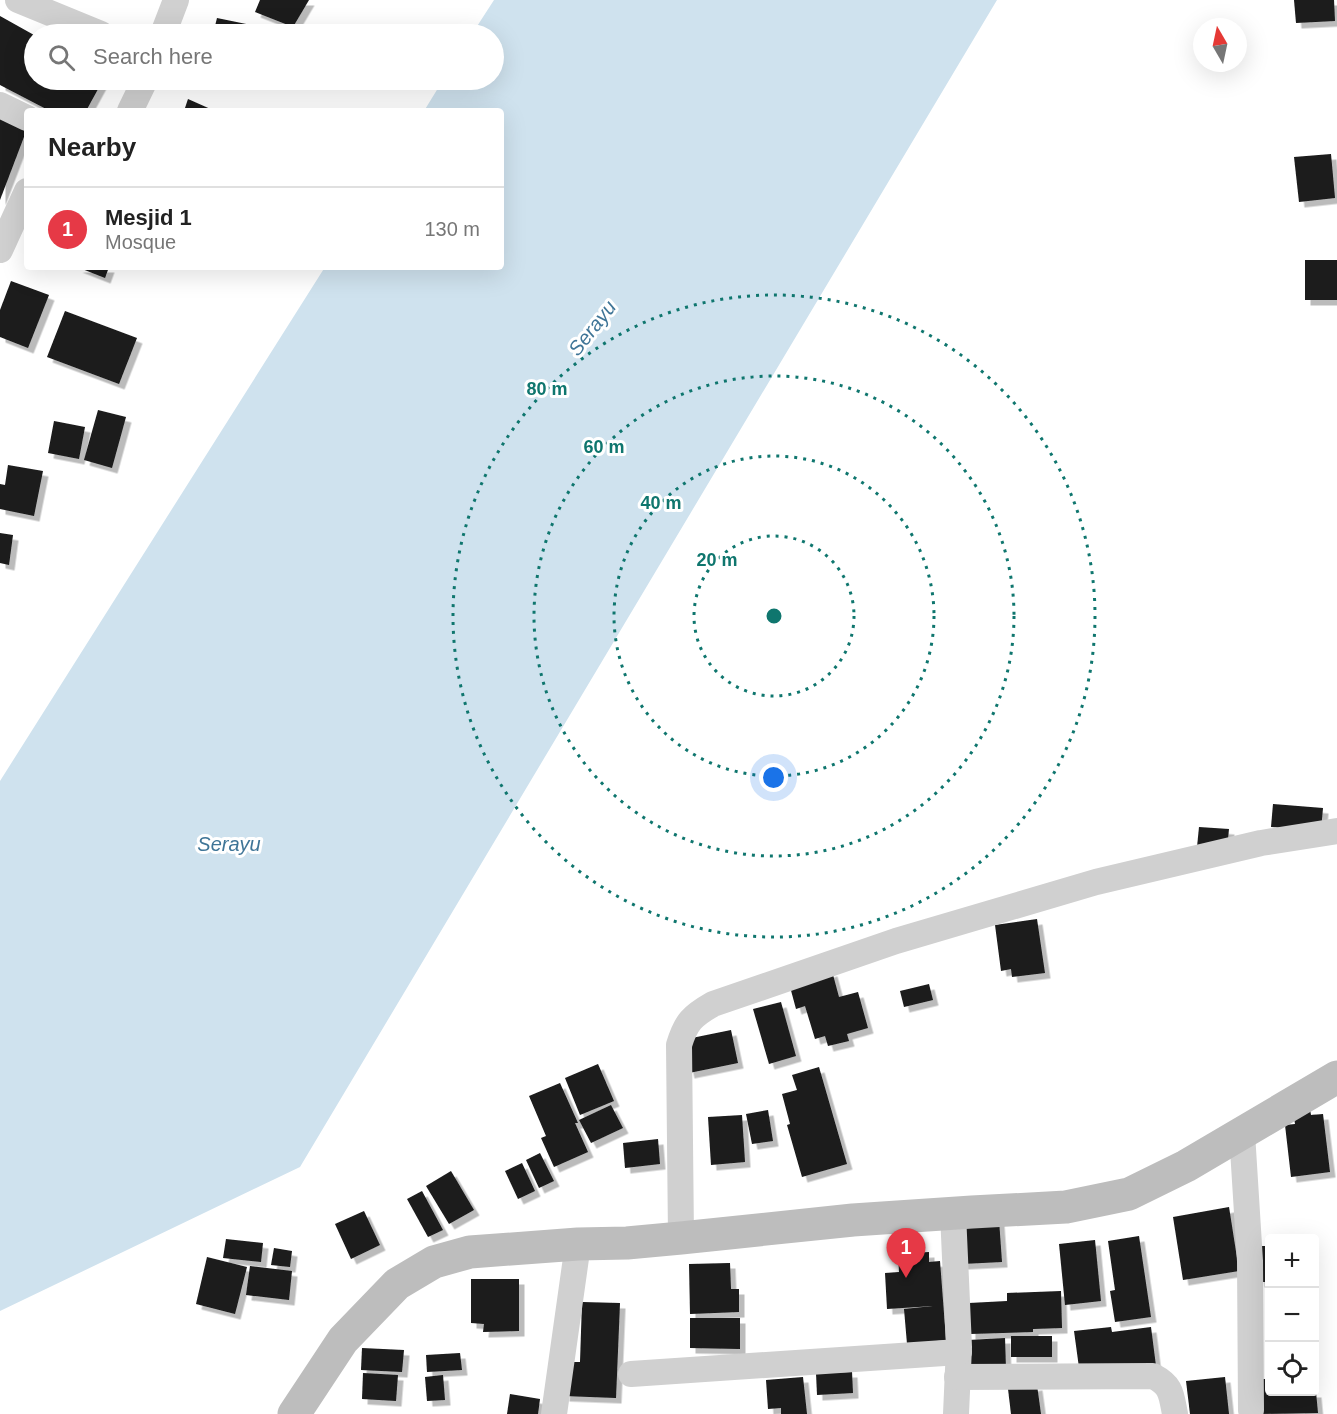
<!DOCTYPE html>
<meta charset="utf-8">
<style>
:root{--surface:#fff;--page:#f6f6f6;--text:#222;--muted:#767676;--line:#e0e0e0;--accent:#e63946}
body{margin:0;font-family:Helvetica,sans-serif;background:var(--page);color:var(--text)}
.controls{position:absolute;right:18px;bottom:18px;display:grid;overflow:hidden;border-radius:6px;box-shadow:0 6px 24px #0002}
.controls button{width:54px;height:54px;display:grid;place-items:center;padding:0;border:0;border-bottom:2px solid var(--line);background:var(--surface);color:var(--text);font:30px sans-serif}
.compass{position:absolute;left:1193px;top:18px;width:54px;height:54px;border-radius:50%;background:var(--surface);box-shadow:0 6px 24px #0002;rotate:351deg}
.you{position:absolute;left:774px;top:778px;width:21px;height:21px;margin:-15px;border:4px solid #fff;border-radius:50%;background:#1a73e8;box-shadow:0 0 0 9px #1a73e833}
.badge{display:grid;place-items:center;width:39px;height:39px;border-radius:50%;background:var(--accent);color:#fff;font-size:20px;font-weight:700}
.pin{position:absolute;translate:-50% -50px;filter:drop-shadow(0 2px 3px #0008)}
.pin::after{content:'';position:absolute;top:32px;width:21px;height:18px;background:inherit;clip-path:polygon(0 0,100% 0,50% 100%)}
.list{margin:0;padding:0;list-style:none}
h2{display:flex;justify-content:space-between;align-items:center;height:78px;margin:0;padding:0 24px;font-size:26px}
h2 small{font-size:20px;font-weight:400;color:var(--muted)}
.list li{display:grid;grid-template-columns:39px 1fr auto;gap:18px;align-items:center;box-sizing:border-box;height:84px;padding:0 24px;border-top:2px solid var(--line)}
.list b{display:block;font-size:22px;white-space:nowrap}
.list p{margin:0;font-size:20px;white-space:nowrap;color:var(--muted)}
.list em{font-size:20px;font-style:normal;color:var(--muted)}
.icon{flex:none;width:33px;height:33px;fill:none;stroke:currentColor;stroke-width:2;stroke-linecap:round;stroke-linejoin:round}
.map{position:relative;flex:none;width:1337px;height:1414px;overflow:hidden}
.search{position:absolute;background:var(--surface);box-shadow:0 6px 24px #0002;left:24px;top:24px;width:480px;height:66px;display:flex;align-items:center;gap:15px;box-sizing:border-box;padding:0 21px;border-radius:33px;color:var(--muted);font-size:22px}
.panel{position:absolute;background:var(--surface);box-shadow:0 6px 24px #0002;left:24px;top:108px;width:480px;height:162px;border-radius:6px}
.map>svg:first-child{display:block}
.water{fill:#cfe2ee}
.building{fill:#1a1a1a;filter:url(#shadow)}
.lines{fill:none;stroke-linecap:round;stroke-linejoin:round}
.minor{stroke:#d0d0d0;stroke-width:26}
.secondary{stroke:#bdbdbd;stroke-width:33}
.ring{fill:none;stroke:#0f766e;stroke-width:3;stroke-dasharray:3 6}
.labels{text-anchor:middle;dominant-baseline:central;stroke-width:6;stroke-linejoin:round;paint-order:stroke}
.water-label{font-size:20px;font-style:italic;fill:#3f7597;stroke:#fff}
.centre{fill:#0f766e;stroke:#fff;stroke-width:3}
.ring-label{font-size:18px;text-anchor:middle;font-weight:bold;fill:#0f766e;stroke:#fff;stroke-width:6;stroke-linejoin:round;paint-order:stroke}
</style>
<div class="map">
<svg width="1337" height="1414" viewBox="0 0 1337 1414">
<defs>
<filter id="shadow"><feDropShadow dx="5.5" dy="5.5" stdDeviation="0" flood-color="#0004"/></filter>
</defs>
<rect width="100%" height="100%" fill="#fff"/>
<polygon class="water" points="494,0 997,0 300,1167 0,1311 0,781 325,267 501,267 501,111 424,111 443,80 494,80 494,34 472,34"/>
<g class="building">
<polygon points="260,0 309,0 293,27 255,12"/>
<polygon points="1294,0 1334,0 1335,21 1296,23"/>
<polygon points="0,16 34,35 34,80 103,80 86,111 50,111 0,85"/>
<polygon points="217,18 251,25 249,34 213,34"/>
<polygon points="188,99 215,111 184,111"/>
<polygon points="0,116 27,129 0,200"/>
<polygon points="1331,154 1335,198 1299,202 1294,157"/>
<rect x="1305" y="260" width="32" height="40"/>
<polygon points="77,267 109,267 105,278"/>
<polygon points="11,281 49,295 28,348 0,337 0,310"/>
<polygon points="65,311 137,338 119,384 47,357"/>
<polygon points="98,410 126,417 112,468 84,460"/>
<polygon points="54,421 85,427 79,459 48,453"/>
<polygon points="8,465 43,471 34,516 0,509 0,484 5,485"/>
<polygon points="0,533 13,535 9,565 0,563"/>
<polygon points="1273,804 1323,808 1321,830 1271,827"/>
<polygon points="1199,827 1229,829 1227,849 1197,847"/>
<polygon points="1037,919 1045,973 1012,977 1011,969 1001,971 995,925"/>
<polygon points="832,971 839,997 858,992 868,1028 847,1034 849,1041 828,1046 825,1036 815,1039 805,1006 796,1009 789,983"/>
<polygon points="929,984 933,1000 904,1007 900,991"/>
<polygon points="781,1002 796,1056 769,1064 753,1009"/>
<polygon points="731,1030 738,1063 689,1073 682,1040"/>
<polygon points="598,1064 614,1101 580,1115 565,1078"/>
<polygon points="819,1067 847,1164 802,1177 787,1125 790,1124 782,1094 797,1090 792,1075"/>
<polygon points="560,1083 578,1123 575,1123 588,1152 554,1167 541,1138 546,1136 529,1096"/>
<polygon points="611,1105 623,1128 591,1143 579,1120"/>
<polygon points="1310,1109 1311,1115 1323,1114 1330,1172 1291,1177 1285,1125 1295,1124 1293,1112"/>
<polygon points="768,1110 773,1141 752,1144 746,1114"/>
<polygon points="742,1115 745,1162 711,1165 708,1117"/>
<polygon points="658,1139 660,1164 625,1168 623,1143"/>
<polygon points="540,1153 554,1181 539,1188 526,1160"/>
<polygon points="522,1163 535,1191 518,1199 505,1171"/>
<polygon points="451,1171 474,1210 449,1224 426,1186"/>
<polygon points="422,1191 443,1230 428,1237 407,1199"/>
<polygon points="1229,1207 1239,1271 1183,1280 1173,1217"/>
<polygon points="364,1211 380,1245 351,1259 335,1224"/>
<polygon points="999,1220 1002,1262 962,1264 960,1222"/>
<polygon points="1139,1236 1151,1317 1115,1322 1110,1291 1115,1290 1108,1241"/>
<polygon points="226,1239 263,1243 261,1262 223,1258"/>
<polygon points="1095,1240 1101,1301 1065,1305 1059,1244"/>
<polygon points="1257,1246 1269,1246 1269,1282 1259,1282"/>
<polygon points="274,1248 292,1251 290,1267 271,1265"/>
<polygon points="929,1252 929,1262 940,1261 946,1340 907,1344 904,1309 933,1306 887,1309 885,1273 899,1272 898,1254"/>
<polygon points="207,1257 247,1267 235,1314 196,1304"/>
<polygon points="730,1263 731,1289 739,1289 739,1312 690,1314 689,1264"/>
<polygon points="250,1266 292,1271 289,1300 246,1295"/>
<polygon points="471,1279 519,1279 519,1331 483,1332 484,1324 471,1323"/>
<polygon points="1061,1291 1062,1328 1033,1329 1033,1332 970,1334 969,1303 1007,1301 1007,1293"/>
<polygon points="582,1302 620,1303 616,1398 564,1396 566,1362 580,1362"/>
<polygon points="690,1318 740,1318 740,1349 690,1348"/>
<polygon points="1111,1327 1112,1332 1151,1327 1156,1366 1080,1375 1074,1331"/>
<rect x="1011" y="1336" width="41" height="21"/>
<polygon points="1005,1338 1006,1370 970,1371 968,1340"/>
<polygon points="362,1348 404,1350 402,1372 361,1370"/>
<polygon points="460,1353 462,1370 427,1372 426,1355"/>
<polygon points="852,1372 853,1393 817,1395 816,1373"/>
<polygon points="363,1373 398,1375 396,1401 362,1399"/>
<polygon points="443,1375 445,1400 427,1401 425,1377"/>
<polygon points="803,1377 807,1414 781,1414 781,1408 768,1409 766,1380"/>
<polygon points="1225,1377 1229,1414 1190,1414 1186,1381"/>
<polygon points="1259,1379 1269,1379 1269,1392 1316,1392 1318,1413 1261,1414"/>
<polygon points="1037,1385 1041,1414 1011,1414 1008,1389"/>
<polygon points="510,1394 540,1399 538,1414 507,1414"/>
</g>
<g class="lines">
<g class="minor">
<polyline points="18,0 101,34"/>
<polyline points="163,34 176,0"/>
<polyline points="0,105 27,118"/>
<polyline points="130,111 145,80"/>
<polyline points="0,250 27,191"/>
<polyline points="1242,1133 1250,1261 1251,1410"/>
<polyline points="953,1213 959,1347 956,1414"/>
<path d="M681,1238L679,1045C686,1022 692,1016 713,1004L896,941L1096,882L1261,843L1337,831"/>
<polyline points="631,1374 959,1352"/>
<path d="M957,1377L1153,1376C1172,1386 1171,1394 1175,1414"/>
<polyline points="554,1414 578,1244"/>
</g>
<polyline class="secondary" points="294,1414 343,1340 397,1284 434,1262 470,1252 578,1244 627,1243 681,1238 853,1220 972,1212 1066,1207 1129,1194 1186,1166 1337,1077"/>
</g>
<g class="ring">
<circle cx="774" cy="616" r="80"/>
<circle cx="774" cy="616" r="160"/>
<circle cx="774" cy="616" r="240"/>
<circle cx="774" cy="616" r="321"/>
</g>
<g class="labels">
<g class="water-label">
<text transform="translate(592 328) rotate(-52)">Serayu</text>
<text x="229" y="844">Serayu</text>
</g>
</g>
<circle cx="774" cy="616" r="9" class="centre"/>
<g class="ring-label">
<text x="547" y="395">80 m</text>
<text x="604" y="453">60 m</text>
<text x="661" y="509">40 m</text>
<text x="717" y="566">20 m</text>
</g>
</svg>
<div class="controls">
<button>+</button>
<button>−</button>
<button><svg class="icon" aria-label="locate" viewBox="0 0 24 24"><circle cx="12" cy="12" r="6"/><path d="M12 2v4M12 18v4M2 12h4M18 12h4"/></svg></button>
</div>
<svg class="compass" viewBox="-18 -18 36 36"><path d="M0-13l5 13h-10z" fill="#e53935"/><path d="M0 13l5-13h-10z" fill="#767676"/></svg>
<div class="you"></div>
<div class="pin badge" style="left:906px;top:1278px">1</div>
<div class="search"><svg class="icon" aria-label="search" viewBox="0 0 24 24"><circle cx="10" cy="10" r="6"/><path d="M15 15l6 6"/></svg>Search here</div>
<section class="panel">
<h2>Nearby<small></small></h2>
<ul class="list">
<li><span class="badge">1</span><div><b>Mesjid 1</b><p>Mosque</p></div><em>130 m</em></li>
</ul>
</section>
</div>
